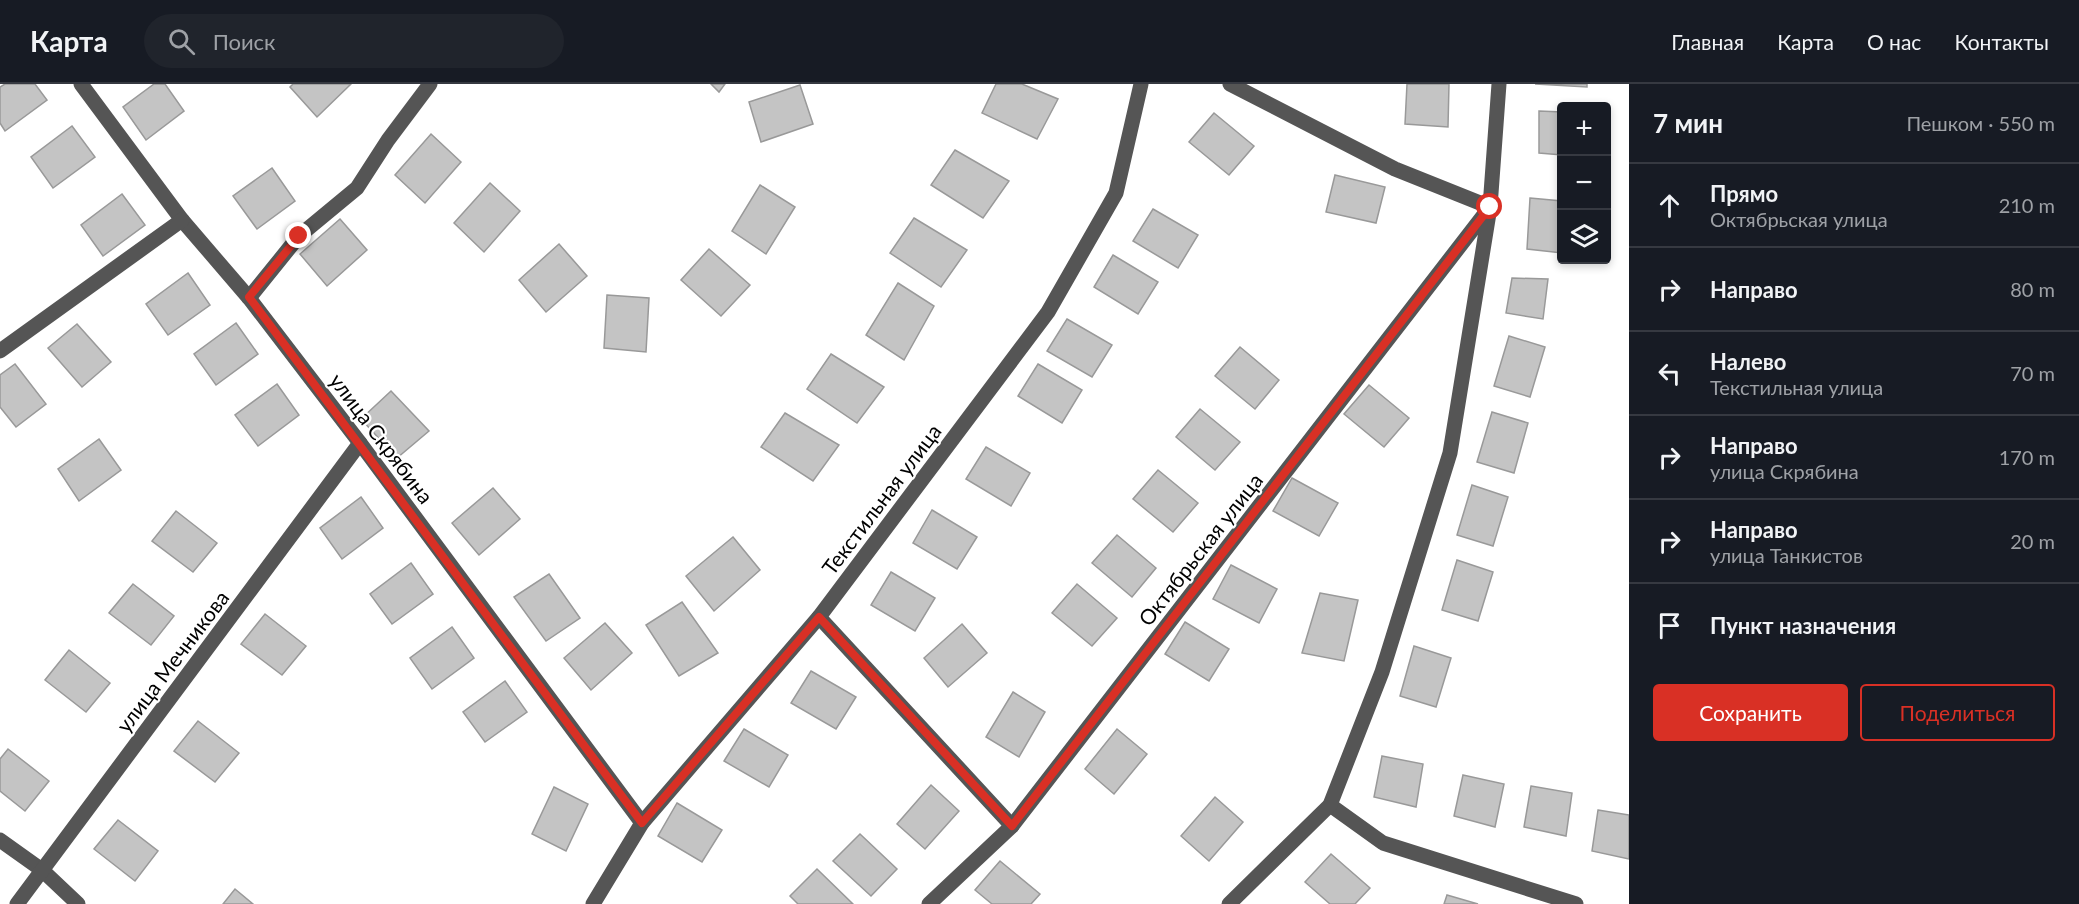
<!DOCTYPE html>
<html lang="ru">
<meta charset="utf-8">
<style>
:root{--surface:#171b24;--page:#20242c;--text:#f1f3f6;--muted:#9ea1a6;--line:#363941;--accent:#d93025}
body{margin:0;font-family:Lato,sans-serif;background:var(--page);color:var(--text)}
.controls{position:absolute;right:18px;top:18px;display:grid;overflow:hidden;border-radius:6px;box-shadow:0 3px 9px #0003}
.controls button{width:54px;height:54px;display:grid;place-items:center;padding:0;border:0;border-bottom:2px solid var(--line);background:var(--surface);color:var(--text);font:30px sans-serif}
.stop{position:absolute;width:18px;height:18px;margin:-14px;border:4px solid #d93025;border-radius:50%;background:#fff}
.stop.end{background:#d93025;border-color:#fff;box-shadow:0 2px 6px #0008}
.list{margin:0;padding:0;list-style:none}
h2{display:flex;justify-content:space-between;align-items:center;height:78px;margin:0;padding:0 24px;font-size:26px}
h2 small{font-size:20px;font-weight:400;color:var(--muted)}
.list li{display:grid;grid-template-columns:39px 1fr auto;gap:18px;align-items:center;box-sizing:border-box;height:84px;padding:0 24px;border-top:2px solid var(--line)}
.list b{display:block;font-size:22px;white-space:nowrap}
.list p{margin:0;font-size:20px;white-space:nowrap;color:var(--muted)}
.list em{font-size:20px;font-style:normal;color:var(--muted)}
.actions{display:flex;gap:12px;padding:18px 24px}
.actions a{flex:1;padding:14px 0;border:2px solid var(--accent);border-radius:6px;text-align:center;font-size:21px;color:var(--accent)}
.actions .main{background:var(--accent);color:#fff}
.icon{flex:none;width:33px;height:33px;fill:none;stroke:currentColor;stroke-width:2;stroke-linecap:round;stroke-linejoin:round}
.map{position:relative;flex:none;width:1629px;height:820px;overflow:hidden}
header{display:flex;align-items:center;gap:36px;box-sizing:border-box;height:84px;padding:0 30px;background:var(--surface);border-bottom:2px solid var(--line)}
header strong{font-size:28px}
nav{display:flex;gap:33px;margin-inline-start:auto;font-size:21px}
.search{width:420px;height:54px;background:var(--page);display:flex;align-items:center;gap:15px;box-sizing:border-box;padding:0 21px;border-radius:33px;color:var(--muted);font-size:22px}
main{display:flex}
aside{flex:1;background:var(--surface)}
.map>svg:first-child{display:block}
.building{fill:#c4c4c4;stroke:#999;stroke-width:1.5}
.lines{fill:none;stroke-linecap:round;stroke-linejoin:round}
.minor{stroke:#555;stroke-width:15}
.route{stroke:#d93025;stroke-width:8}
.labels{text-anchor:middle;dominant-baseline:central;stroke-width:4.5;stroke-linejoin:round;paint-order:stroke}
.street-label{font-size:21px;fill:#000;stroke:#fff}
</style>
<header>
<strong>Карта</strong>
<div class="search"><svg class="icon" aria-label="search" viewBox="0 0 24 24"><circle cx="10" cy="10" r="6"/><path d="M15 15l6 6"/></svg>Поиск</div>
<nav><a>Главная</a><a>Карта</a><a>О нас</a><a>Контакты</a></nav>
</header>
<main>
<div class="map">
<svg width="1629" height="820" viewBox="0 0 1629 820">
<rect width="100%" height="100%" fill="#fff"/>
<g class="building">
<polygon points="5,0 35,0 47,16 5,47 0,39 0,3"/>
<polygon points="154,0 165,0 184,27 146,56 123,23"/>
<polygon points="293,0 351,0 317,33 290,3"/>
<polygon points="711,0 725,0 719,8"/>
<polygon points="996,0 1022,0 1058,15 1037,55 982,29"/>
<polygon points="1407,0 1449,0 1448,43 1405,40"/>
<polygon points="1535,0 1587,0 1587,3"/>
<polygon points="800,1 813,40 761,58 749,18"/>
<polygon points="1539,27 1562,28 1562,71 1539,69"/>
<polygon points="1214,29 1254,62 1229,91 1189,58"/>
<polygon points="72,42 95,73 53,104 31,73"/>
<polygon points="431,50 461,78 425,119 395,91"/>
<polygon points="955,66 1009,97 983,134 931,101"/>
<polygon points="272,84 295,117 257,145 233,112"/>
<polygon points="1335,91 1385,103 1376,139 1326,128"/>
<polygon points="490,99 520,127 484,168 454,139"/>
<polygon points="760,101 795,123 766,170 732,147"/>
<polygon points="122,110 145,141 103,172 81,141"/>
<polygon points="1530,114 1562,117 1562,169 1527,165"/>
<polygon points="1153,125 1198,151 1178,184 1133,157"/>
<polygon points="914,134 967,166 941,203 890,169"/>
<polygon points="340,135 367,166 327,202 300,170"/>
<polygon points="559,160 587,192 546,228 519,196"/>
<polygon points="709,165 750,201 721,232 681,196"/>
<polygon points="1113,171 1158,198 1138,230 1094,203"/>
<polygon points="188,189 210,221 168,251 146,220"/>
<polygon points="1512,194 1548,195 1543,235 1506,229"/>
<polygon points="898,199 934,222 904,276 866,251"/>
<polygon points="607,211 649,214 646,268 604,264"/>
<polygon points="1067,235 1112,261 1092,293 1047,267"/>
<polygon points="236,239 258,270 216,301 194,270"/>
<polygon points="77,240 111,278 82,303 48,264"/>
<polygon points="1509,252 1545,263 1530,313 1494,302"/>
<polygon points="1240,263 1279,296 1255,325 1215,292"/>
<polygon points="831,270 884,303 857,339 807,305"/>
<polygon points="15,280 46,320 16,343 0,323 0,291"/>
<polygon points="1038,280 1082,306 1062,339 1018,312"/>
<polygon points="277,300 299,331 258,362 235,331"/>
<polygon points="1369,301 1409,334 1384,363 1344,330"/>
<polygon points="391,307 429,347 397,374 361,335"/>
<polygon points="1200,325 1240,358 1215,386 1176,353"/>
<polygon points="1492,328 1528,339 1514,389 1477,378"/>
<polygon points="785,329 839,361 813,397 761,363"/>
<polygon points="99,355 121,386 79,417 58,385"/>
<polygon points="986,363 1030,389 1011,422 966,395"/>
<polygon points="1158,386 1198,419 1173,448 1133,415"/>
<polygon points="1292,394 1338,419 1319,452 1273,427"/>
<polygon points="1472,401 1508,413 1493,462 1457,451"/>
<polygon points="493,404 520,435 479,471 452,439"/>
<polygon points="361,413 383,444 342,475 320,444"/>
<polygon points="932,426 977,453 957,485 913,459"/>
<polygon points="176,427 217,459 193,488 152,457"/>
<polygon points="1117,451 1156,484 1132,513 1092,479"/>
<polygon points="733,453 760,486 714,527 686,492"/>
<polygon points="1457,476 1493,488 1478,537 1442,526"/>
<polygon points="411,479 433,510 392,540 370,510"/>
<polygon points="1231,481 1277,505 1259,539 1213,515"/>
<polygon points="891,488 935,514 915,547 871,521"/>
<polygon points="549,490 580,534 546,557 514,513"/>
<polygon points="133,500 174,532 151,561 109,529"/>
<polygon points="1077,500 1117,534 1092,562 1052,529"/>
<polygon points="1320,509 1358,516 1344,577 1302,569"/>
<polygon points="682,518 718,569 679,592 646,541"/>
<polygon points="265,530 306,562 282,591 241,560"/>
<polygon points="1185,538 1229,565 1209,597 1165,570"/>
<polygon points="605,539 632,569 591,606 564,574"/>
<polygon points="962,540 987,569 948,603 924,574"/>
<polygon points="452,543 474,574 432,605 410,574"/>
<polygon points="1414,562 1451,574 1436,623 1400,612"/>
<polygon points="69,566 110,599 86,628 45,596"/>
<polygon points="811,587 856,613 836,645 791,619"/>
<polygon points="505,597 527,628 485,658 463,628"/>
<polygon points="1013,608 1045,628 1019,673 986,653"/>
<polygon points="198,637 239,669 215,698 174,667"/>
<polygon points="744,645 788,671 769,703 724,677"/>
<polygon points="1117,645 1147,670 1114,710 1085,685"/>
<polygon points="8,665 49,697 25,727 0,707 0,675"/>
<polygon points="1382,672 1423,680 1416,723 1374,713"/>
<polygon points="1463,691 1504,700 1495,743 1454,732"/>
<polygon points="931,701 959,727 925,765 897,740"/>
<polygon points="1531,702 1572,709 1566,752 1524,743"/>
<polygon points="554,703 588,720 566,767 532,750"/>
<polygon points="1215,713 1243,738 1209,777 1181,752"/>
<polygon points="677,719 722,746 702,778 658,752"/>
<polygon points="1598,726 1629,731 1629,775 1592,767"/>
<polygon points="118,736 158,767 135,797 94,765"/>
<polygon points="860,750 897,785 871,812 833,777"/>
<polygon points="1331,770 1370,804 1355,820 1330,820 1305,798"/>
<polygon points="1000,777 1040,810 1031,820 992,820 975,806"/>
<polygon points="817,785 853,820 798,820 790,812"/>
<polygon points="235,805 253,820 223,820"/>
<polygon points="1447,811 1478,820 1444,820"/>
</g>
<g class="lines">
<g class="minor">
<polyline points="81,0 182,136 249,214 360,359 642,739"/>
<polyline points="249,214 299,152 357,104 388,56 430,0"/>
<polyline points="0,267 182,136"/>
<polyline points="819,533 1012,742"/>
<polyline points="1330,721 1383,759 1576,820"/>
<polyline points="0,756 42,786 78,820"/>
<polyline points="17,820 360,359"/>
<polyline points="593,820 642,739 819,533 1048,228 1116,109 1141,0"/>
<polyline points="929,820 1012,742 1490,123 1395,85 1230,0"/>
<polyline points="1229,820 1330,721 1382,588 1450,369 1490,123 1499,0"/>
</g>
</g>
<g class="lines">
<polyline class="route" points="299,152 249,213 642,739 819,533 1012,742 1490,123"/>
</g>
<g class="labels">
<g class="street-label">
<text transform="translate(382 354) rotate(53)">улица Скрябина</text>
<text transform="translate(881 415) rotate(-53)">Текстильная улица</text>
<text transform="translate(1200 465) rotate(-52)">Октябрьская улица</text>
<text transform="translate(172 577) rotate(-53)">улица Мечникова</text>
</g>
</g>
</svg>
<div class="controls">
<button>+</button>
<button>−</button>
<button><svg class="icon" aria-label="layers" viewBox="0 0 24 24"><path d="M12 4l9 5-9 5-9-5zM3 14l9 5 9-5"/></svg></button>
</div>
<div class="stop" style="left:1490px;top:123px"></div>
<div class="stop end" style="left:299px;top:152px"></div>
</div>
<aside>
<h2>7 мин<small>Пешком · 550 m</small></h2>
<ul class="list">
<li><svg class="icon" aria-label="ahead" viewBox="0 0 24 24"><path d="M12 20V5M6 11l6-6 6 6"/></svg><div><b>Прямо</b><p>Октябрьская улица</p></div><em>210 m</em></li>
<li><svg class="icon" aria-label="right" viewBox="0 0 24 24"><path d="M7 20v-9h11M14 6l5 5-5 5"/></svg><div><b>Направо</b></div><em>80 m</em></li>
<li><svg class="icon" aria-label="left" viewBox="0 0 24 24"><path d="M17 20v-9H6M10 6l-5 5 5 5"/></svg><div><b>Налево</b><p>Текстильная улица</p></div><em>70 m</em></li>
<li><svg class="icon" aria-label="right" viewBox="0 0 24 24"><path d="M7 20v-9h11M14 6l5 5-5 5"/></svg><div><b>Направо</b><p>улица Скрябина</p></div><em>170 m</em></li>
<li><svg class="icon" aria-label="right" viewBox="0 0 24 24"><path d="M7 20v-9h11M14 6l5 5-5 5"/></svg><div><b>Направо</b><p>улица Танкистов</p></div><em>20 m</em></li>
<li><svg class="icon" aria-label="arrive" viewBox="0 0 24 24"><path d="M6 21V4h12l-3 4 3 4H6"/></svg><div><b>Пункт назначения</b></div></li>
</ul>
<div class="actions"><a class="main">Сохранить</a><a>Поделиться</a></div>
</aside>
</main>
